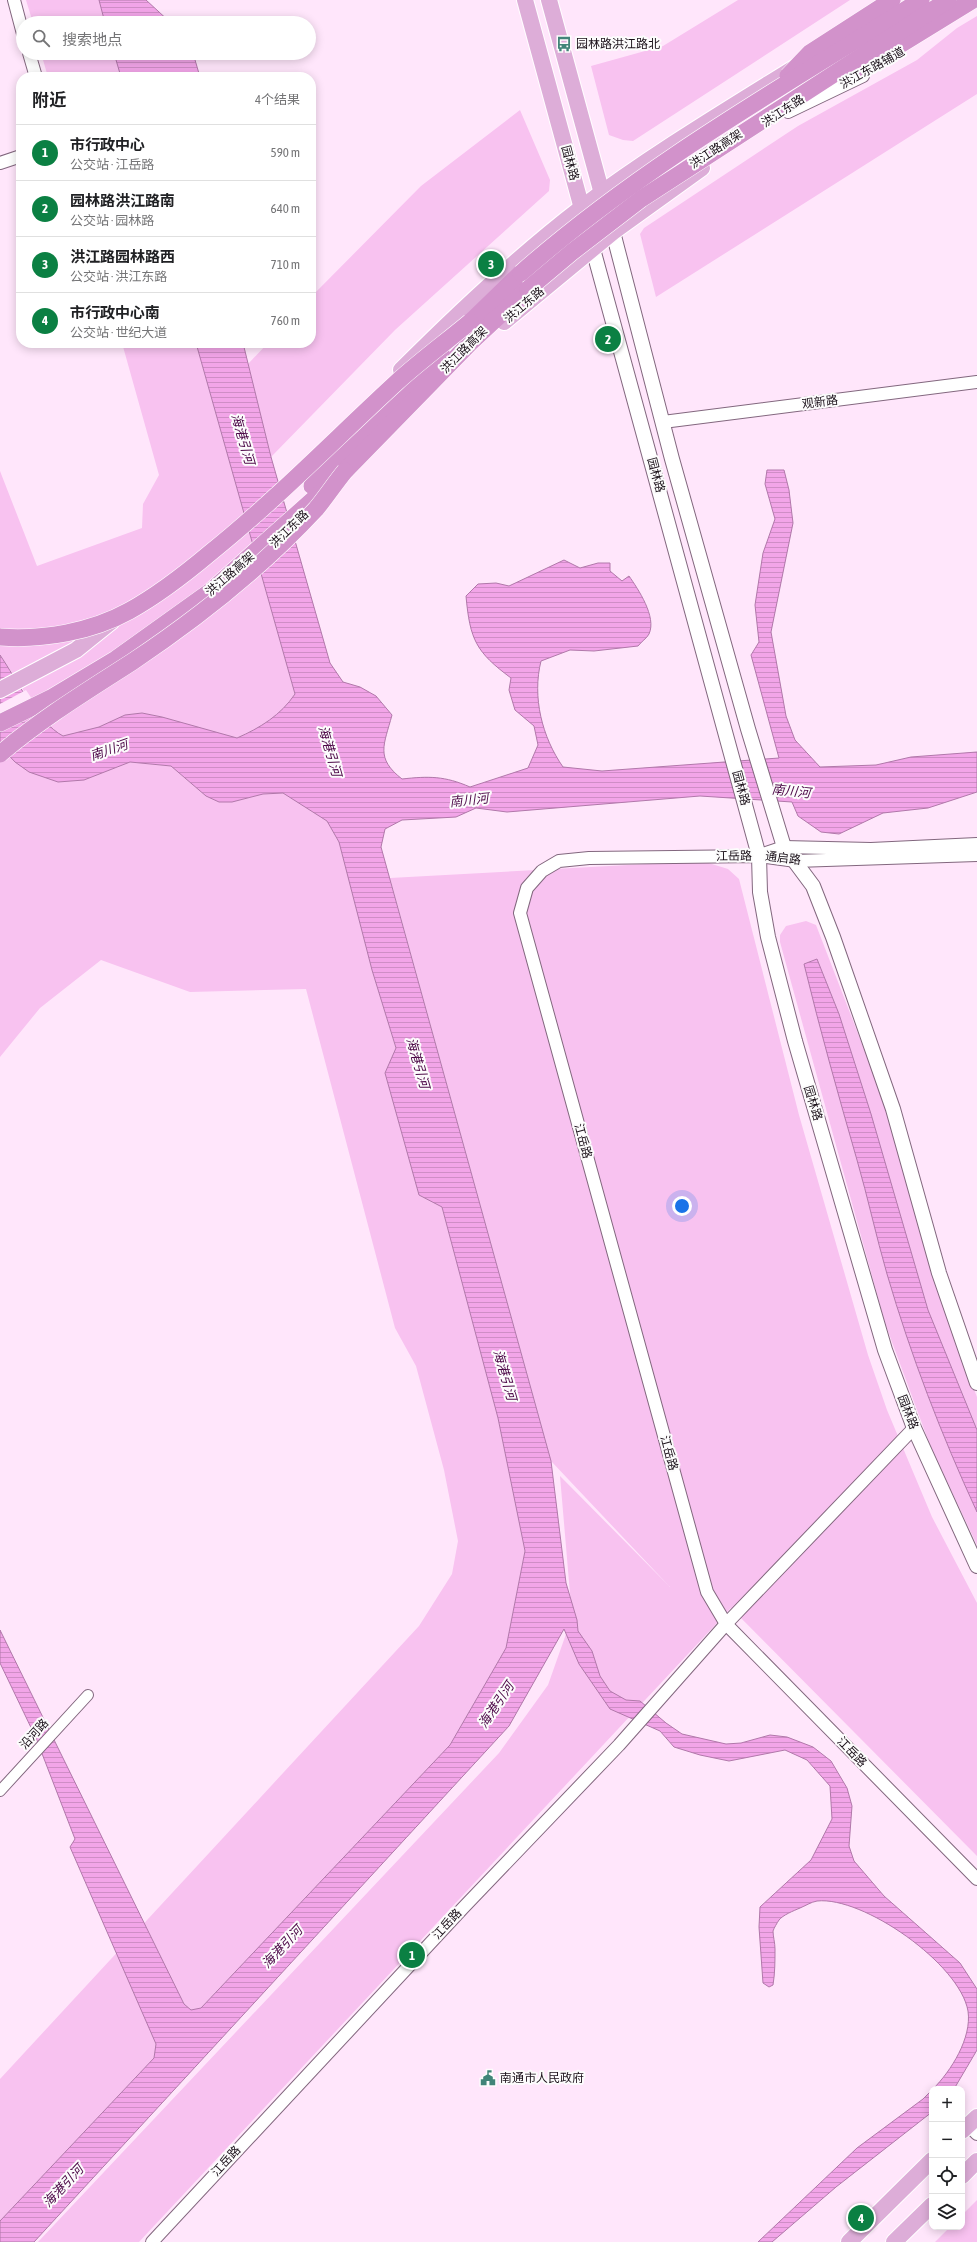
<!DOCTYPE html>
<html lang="zh">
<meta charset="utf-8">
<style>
:root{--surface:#fff;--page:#f2f2f2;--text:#202124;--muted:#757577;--line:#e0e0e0;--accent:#0b8043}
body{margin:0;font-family:"Asap Condensed","Noto Sans SC",sans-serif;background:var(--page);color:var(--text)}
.controls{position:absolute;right:12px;bottom:12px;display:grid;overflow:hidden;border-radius:8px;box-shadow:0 2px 10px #0003}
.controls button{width:36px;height:36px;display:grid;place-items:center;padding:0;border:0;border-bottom:1px solid var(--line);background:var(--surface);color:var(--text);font:20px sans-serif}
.you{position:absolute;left:682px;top:1206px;width:14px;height:14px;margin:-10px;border:3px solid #fff;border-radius:50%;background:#1a73e8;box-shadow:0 0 0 6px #1a73e833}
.badge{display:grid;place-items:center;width:26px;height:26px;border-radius:50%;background:var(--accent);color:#fff;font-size:13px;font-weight:700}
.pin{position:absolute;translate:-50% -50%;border:2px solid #fff;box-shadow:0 1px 4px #0006}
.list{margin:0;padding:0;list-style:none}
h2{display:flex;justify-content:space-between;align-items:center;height:52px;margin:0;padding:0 16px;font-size:17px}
h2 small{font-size:13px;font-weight:400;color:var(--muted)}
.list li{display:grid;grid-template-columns:26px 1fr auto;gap:12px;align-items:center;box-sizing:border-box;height:56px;padding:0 16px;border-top:1px solid var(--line)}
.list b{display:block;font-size:15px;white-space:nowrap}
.list p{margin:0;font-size:13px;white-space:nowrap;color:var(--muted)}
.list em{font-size:13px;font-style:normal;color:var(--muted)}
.icon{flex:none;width:22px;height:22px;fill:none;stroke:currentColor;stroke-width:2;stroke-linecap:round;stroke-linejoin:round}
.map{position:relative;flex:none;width:977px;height:2242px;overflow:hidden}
.search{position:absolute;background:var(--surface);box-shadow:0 2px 10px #0003;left:16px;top:16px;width:300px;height:44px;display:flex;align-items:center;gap:10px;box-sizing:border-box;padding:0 14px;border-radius:22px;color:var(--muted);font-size:15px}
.panel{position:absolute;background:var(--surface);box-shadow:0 2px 10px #0003;left:16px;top:72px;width:300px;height:276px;border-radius:16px}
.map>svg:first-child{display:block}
.green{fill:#f8c2f0}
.water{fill:url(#water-rules);stroke:#b178aa}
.pier{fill:#ffe6fb}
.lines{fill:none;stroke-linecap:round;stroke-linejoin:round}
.minor-casing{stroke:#82677e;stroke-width:12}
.tertiary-casing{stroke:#82677e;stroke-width:14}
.secondary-casing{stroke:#82677e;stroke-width:16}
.primary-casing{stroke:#fff;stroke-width:18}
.trunk-casing{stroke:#fff;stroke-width:18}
.minor{stroke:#fff;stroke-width:10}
.tertiary{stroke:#fff;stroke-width:12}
.secondary{stroke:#fff;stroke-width:14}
.primary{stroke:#ddadd8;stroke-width:16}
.trunk{stroke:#d292cb;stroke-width:17}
.trunk-bridge-casing{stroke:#fff;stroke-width:18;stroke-linecap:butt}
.trunk-bridge{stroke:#d292cb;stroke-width:17}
.labels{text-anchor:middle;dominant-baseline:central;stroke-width:4;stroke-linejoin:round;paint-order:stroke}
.poi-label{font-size:12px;fill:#1a1019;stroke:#fcfcfc;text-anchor:start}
.street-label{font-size:12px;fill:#1a1019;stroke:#fcfcfc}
.water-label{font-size:13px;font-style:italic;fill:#4b0646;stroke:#fcfcfc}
</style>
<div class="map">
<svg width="977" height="2242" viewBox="0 0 977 2242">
<defs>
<pattern id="water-rules" width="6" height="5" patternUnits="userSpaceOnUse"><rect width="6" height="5" fill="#f2a5e8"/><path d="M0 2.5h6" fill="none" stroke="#cf8dc6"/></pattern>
</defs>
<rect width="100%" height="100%" fill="#ffe6fb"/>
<g class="green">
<polygon points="26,0 99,0 105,23 33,23"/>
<polygon points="738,0 850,0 633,141 623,140 609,135 591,66 663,46"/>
<polygon points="977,16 977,94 656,297 640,234 644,228 798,126 917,60 957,28"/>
<polygon points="41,53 114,53 121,77 48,77"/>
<polygon points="520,110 550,180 549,191 395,330 271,457 248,364 268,343 311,343 311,297 421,186"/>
<path d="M122,343H196L295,694C281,715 260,728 237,739L163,717L142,713L125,715L99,727L63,736L53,730L40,715L0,655V471L37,566L142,528L143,504L159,475Z"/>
<polygon points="0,751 84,780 130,762 171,766 206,796 232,802 263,794 283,793 327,821 339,842 372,970 396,1049 385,1073 419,1195 442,1207 498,1418 525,1551 506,1648 450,1745 0,2221 0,2079 419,1626 452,1574 458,1541 444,1470 416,1366 395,1328 306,989 190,992 101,960 40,1008 0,1057"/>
<polygon points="702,861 728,869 739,879 799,1115 868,1355 887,1410 932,1517 977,1603 977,1856 731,1608 139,2242 38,2242 499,1753 548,1685 572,1617 560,1476 670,1587 551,1461 390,878"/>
<polygon points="806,921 816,925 886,1106 955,1341 977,1397 977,1545 931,1448 885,1323 780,942 780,935 786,926"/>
<polygon points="977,2200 977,2242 935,2242 950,2227 962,2227 962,2215"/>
</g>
<g class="water">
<polygon points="99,0 146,0 171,23 105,23"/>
<polygon points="114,53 193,53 200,77 121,77"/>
<path d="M196,343H243L271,457L330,663L343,682L360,687L376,696L392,715C384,745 375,758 402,779C429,776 445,776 470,787L528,768L538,745L534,726L515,710L509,690L511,678C476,652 470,640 466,596L478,584L496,583L509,586L564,560L580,568L598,563H610V571L622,581L629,576C638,589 657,617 649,634C647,638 641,642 638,646L594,651L570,650L541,661C532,697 542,737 563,767L602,771L779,758L751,655L759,642L755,605L763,553L775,519L765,484L767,470H784L789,490L793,523L771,632L786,716L795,740L820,767L876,765L911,757L977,752V792L928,808L883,813L839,834L821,832L798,816L792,802L700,796L507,812L476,808L456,817L402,820L385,829L381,847L551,1461L566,1583L577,1620L578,1631L592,1651L600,1676L610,1691L626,1700L640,1701L666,1723L682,1734L726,1744L741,1743L770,1735L787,1737L813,1747L831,1761L847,1788L852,1806L849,1846L854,1861L884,1896L960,1963L977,1989V2050L954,2089H933C951,2071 972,2038 968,2011C960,1964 863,1896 817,1901C811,1902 805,1906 800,1908C793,1911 783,1915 779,1920C777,1923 774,1928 773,1931C773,1936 775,1943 775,1949C775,1961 775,1973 773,1985L769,1987L763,1983L759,1927L760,1907L811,1860L832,1819L830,1786L807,1760L785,1750L729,1761L700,1755L674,1747L660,1731L610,1709L579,1664L564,1629L509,1726L34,2242H0V2221L154,2058L156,2044L70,1847L75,1839L36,1738L0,1663V1630L184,2004L191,2010L201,2008L450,1745L506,1648L525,1551L498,1418L442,1207L419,1195L385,1073L396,1048L372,970L339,842L327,821L283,793L263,794L232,802H219L206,796L171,766L130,762L84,780L58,782L29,772L15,762L0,746V655C17,680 37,722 63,736L99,727L125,715L142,713L162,717L237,738C260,728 281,715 295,694Z"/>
<path d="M817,959L839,1014L871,1114L928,1310L977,1430V1512C941,1434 911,1356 887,1274C876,1236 868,1198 857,1160C838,1094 820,1030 804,964Z"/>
<polygon points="932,2090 932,2112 836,2187 772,2242 758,2242 857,2148 923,2099"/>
</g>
<polygon class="pier" points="26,690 40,711 0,731 0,704"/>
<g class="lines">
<g class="minor-casing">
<polyline id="minor" points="0,1791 88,1695"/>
</g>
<g class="tertiary-casing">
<g id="tertiary">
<polyline points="14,0 23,34"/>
<polyline points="29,53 36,77"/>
<polyline points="788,112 863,76"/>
<polyline points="0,163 21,156"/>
<polyline points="663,422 977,382"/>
<polyline points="760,855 784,847 871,849 977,844"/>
<polyline points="977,855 796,861 759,856 589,858 559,861 542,871 527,888 520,913 707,1592 726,1624 977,1879"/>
<polyline points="968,2125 977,2134"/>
<polyline points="152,2242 463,1908 619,1745 726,1624 914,1428"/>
</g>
</g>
<g class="secondary-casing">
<g id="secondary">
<polyline points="613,232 672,459 748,729 784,847 813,886 833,937 893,1109 939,1273 977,1383"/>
<polyline points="593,249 759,856 760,892 768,937 795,1041 885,1350 914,1428 977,1566"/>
</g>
</g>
<g class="primary-casing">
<g id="primary">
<polyline points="525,0 584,216"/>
<polyline points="549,0 604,201"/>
<polyline points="504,322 613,232 702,168"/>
<path d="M401,370C458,313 517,257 581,208C650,156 725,111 799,65"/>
<polyline points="0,690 76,650 112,621"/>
<polyline points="962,2131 977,2117"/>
<polyline points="962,2176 977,2161"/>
<polyline points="849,2242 932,2160"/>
<polyline points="894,2242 932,2205"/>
</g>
</g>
<g class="trunk-casing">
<g id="trunk">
<polyline points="459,333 521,273"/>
<polyline points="312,486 441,352"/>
<polyline points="0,723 51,698 116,659 211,591 345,471 470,343 528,289"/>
</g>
</g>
<use href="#minor" class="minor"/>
<use href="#tertiary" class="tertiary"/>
<use href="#secondary" class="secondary"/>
<use href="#primary" class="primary"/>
<use href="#trunk" class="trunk"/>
<g class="trunk-bridge-casing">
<g id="trunk-bridge">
<polyline points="851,75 973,0"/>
<polyline points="788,76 810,53 892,0"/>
<path d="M521,273C642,166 784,86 921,0"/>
<polyline points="528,289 572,252 641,199 948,0"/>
<path d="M0,637C43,640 91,632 129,611C158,595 185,574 210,553C276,500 335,439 397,382C420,361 446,342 470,322"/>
<path d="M0,754C41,719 87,691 132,662C198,618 262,567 316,509C326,497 335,483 345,471"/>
</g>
</g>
<use href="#trunk-bridge" class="trunk-bridge"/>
</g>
<defs>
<g id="bus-bare" transform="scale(1.2)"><path d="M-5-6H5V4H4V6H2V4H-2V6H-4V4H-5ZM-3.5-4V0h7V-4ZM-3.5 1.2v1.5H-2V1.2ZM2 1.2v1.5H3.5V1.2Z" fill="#408478" stroke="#fcfcfc" stroke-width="2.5" paint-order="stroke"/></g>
<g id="civic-bare" transform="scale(1.2)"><path d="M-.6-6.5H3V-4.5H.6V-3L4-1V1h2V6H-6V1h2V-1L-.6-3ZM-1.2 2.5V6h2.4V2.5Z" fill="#408478" stroke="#fcfcfc" stroke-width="2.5" paint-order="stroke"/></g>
</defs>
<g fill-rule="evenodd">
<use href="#bus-bare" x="564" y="44"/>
<use href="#civic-bare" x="488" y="2078"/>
</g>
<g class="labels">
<g class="poi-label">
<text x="576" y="44">园林路洪江路北</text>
<text x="500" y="2078">南通市人民政府</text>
</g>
<g class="street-label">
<text transform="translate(872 68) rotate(-29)">洪江东路辅道</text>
<text transform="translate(783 111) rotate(-33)">洪江东路</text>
<text transform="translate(716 149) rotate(-33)">洪江路高架</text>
<text transform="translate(570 163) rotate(75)">园林路</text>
<text transform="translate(524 305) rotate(-40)">洪江东路</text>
<text transform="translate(464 350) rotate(-45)">洪江路高架</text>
<text transform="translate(820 402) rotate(-7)">观新路</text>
<text transform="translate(656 475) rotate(75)">园林路</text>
<text transform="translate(289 529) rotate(-44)">洪江东路</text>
<text transform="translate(230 574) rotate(-41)">洪江路高架</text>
<text transform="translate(741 788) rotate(75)">园林路</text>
<text transform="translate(734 856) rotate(-1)">江岳路</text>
<text transform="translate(783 858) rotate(7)">通启路</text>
<text transform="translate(813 1103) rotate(73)">园林路</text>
<text transform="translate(583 1141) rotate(75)">江岳路</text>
<text transform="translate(908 1412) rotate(69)">园林路</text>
<text transform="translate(669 1453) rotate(75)">江岳路</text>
<text transform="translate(34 1734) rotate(-48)">沿河路</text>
<text transform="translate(852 1752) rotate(46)">江岳路</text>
<text transform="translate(447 1924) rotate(-47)">江岳路</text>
<text transform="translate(226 2161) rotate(-47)">江岳路</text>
</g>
<g class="water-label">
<text transform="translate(243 439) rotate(74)">海港引河</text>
<text transform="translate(109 750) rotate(-19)">南川河</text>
<text transform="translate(330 751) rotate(74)">海港引河</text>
<text transform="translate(791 791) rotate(6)">南川河</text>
<text transform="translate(469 800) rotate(-6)">南川河</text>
<text transform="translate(418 1063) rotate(74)">海港引河</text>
<text transform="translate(505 1375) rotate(74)">海港引河</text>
<text transform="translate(496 1705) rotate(-56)">海港引河</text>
<text transform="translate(282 1947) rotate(-47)">海港引河</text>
<text transform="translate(63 2186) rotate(-47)">海港引河</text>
</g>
</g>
</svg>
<div class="controls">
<button>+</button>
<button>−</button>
<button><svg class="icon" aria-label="locate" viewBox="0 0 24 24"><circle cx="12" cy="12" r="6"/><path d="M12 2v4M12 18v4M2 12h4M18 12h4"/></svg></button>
<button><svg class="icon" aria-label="layers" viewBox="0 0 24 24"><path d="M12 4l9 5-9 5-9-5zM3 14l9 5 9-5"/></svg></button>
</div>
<div class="you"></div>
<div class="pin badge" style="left:412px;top:1955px">1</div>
<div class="pin badge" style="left:608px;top:339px">2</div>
<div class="pin badge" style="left:491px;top:264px">3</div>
<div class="pin badge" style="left:861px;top:2218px">4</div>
<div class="search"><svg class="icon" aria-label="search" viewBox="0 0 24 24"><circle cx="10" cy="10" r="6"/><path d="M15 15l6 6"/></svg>搜索地点</div>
<section class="panel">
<h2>附近<small>4个结果</small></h2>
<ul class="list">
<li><span class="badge">1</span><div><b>市行政中心</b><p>公交站 · 江岳路</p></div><em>590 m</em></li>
<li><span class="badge">2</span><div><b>园林路洪江路南</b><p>公交站 · 园林路</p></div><em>640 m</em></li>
<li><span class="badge">3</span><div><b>洪江路园林路西</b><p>公交站 · 洪江东路</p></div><em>710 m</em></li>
<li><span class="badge">4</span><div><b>市行政中心南</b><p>公交站 · 世纪大道</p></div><em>760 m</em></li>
</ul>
</section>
</div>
